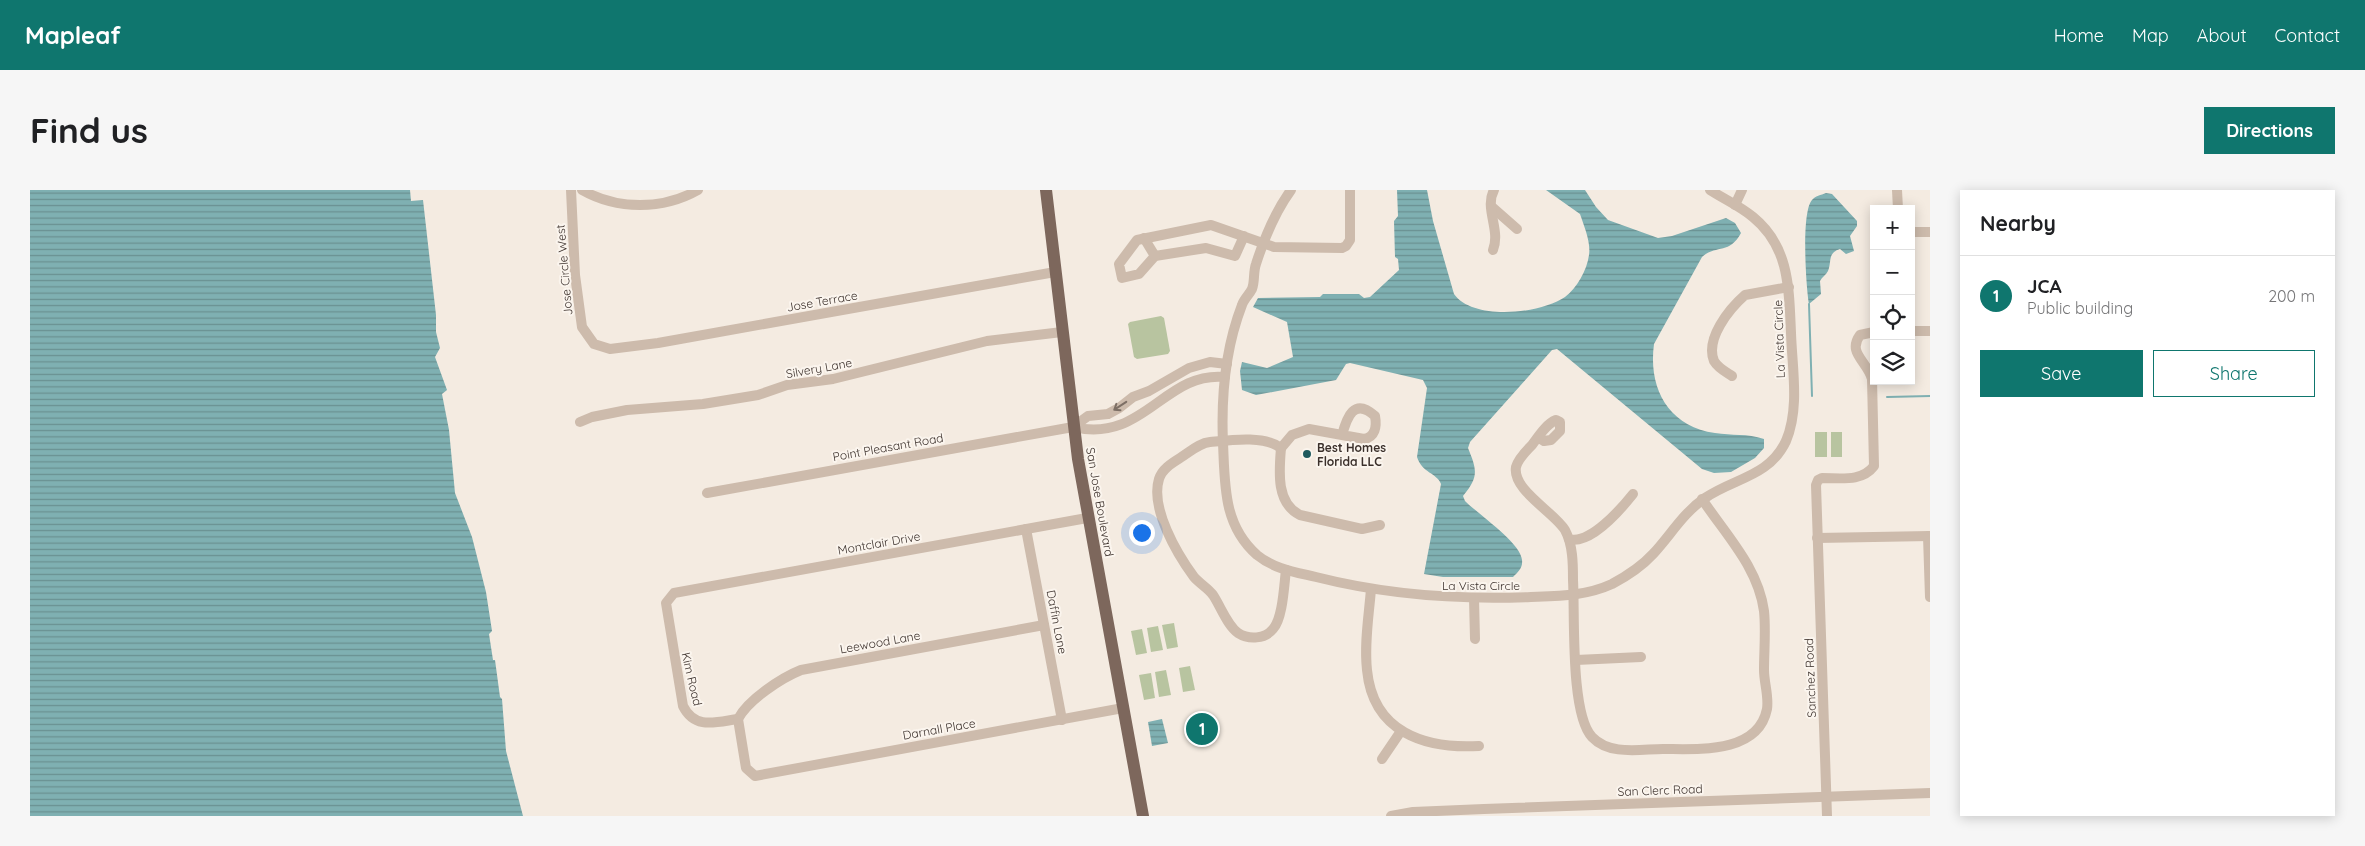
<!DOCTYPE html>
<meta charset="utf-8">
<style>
:root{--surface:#fff;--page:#f6f6f6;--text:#202124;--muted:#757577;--line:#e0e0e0;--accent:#0f766e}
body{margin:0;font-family:Quicksand,sans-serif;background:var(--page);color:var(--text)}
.controls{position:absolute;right:15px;top:15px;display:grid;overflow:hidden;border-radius:0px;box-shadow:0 2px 12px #0003}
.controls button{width:45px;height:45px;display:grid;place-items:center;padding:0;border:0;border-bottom:1px solid var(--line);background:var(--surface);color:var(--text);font:25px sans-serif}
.you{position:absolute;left:1111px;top:342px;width:18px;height:18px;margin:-12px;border:4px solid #fff;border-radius:50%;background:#1a73e8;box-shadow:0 0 0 8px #1a73e833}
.badge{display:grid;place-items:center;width:32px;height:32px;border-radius:50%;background:var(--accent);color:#fff;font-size:16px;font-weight:700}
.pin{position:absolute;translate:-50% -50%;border:2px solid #fff;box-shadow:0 1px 5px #0006}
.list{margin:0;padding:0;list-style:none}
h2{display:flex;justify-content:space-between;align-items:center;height:65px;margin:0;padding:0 20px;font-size:21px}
h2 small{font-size:16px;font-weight:400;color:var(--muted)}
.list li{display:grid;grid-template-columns:32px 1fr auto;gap:15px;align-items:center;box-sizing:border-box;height:80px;padding:0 20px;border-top:1px solid var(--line)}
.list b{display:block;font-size:19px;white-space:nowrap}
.list p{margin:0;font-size:16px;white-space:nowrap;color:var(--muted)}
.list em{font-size:16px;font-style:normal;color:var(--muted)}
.actions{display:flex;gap:10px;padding:15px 20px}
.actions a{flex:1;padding:11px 0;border:1px solid var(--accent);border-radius:0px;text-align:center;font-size:18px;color:var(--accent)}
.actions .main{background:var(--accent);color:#fff}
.icon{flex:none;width:28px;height:28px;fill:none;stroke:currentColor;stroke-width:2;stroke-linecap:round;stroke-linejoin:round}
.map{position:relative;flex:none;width:1900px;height:626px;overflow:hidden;border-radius:0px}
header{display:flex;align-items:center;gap:30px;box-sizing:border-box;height:70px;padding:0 25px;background:var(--accent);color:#fff}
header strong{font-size:24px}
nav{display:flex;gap:28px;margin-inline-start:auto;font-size:18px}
.intro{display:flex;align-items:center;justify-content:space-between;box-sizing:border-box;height:120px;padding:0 30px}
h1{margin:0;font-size:35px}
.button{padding:12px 22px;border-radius:0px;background:var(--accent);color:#fff;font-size:18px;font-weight:700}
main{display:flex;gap:30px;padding:0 30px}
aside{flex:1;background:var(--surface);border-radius:0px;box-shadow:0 2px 12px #0003}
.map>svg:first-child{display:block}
.garden{fill:#b8c4a0}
.water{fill:url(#water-rules)}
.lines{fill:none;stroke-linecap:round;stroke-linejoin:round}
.stream{stroke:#7fb0b2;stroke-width:2}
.minor{stroke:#cdbbac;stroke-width:10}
.major{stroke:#7d675c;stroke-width:12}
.oneway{stroke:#7d6f65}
.poi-dot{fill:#1f5a5e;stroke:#fbf5ee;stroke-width:2}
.labels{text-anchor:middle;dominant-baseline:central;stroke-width:4;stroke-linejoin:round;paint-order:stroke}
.street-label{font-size:12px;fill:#3b302b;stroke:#fbf5ee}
.poi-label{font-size:12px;font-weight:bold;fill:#3b302b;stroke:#fbf5ee;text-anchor:start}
</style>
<header>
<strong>Mapleaf</strong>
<nav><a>Home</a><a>Map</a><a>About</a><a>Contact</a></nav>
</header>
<div class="intro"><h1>Find us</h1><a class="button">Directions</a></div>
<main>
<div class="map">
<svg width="1900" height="626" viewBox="0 0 1900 626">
<defs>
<pattern id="water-rules" width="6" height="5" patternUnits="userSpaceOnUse" patternTransform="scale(1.25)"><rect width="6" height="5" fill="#7fb0b2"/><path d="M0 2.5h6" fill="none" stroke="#699091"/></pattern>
</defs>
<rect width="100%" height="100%" fill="#f4ebe1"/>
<g class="garden">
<polygon points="1131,126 1134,128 1140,161 1138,164 1107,169 1104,167 1098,134 1100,132"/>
<rect x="1785" y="242" width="12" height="25"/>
<rect x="1801" y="242" width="11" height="25"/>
<polygon points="1144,433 1148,457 1137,459 1132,435"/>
<polygon points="1128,436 1133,460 1121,462 1117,438"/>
<polygon points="1112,439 1117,463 1106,465 1101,441"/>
<polygon points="1160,476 1165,500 1153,502 1149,478"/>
<polygon points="1136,480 1141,505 1129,507 1125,482"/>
<polygon points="1121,483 1125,508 1114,510 1109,485"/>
</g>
<g class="water">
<polygon points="0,0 380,0 381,11 393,10 406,125 406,142 410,158 405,167 417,200 412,204 419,240 425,303 442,347 456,402 462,441 459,444 463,470 465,470 470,507 472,509 476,561 493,626 0,626"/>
<path d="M1367,0H1397L1403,31L1424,104C1443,131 1510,124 1535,107C1547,98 1557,80 1559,65C1561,52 1554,36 1550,24L1516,0H1555L1566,17L1578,30L1628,48L1642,46L1696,28L1705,33L1711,43C1699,65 1687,54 1672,67L1624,154C1618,198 1638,236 1685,243C1702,246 1717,243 1734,249V258L1725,268L1701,282L1684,283L1672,279L1527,159L1522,160L1440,252L1438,258C1447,280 1449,287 1433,306L1435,311C1448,324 1491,353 1492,370C1493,378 1488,382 1483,387H1413L1394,384L1411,294C1407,283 1392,283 1387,267L1397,198L1393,190L1320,173L1316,174L1306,190L1226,205L1212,200L1210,181L1212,172L1237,178L1263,167L1257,132L1223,117L1228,108L1290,107L1293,104H1329L1334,108L1340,107L1369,80L1368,69L1365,67L1364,31L1368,26Z"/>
<path d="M1796,3L1802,4L1827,31V36L1820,46L1824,61L1816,64L1810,59C1797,63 1802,72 1798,81C1796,85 1792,87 1790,91L1791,104L1779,114C1776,97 1771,22 1782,10C1785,6 1791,5 1796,3Z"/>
<polygon points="1132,529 1138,553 1122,556 1118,532"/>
</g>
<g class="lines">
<g class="stream">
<polyline points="1779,114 1782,206"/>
<polyline points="1857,207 1900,206"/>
</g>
<g class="minor">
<polyline points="541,0 545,85 552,137 564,154 580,159 628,153 1025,82"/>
<path d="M552,0C587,20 633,20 668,0"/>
<path d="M1261,0C1245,22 1234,49 1226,74C1223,82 1225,92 1222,99C1219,105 1214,109 1212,115C1195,159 1191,207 1193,253C1195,295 1193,335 1227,365C1244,379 1265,382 1286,387C1357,405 1428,410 1501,407C1529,406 1556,406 1582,394C1597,386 1612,376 1623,364C1640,346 1653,323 1675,308C1704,288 1739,287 1756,251C1770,218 1762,177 1761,143C1759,100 1760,57 1723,27C1710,16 1694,9 1680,0"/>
<polyline points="1867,0 1868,19"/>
<polyline points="1705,15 1712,0"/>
<polyline points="1462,17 1487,39"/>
<polyline points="1881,42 1900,42"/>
<polyline points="1214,46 1205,66 1176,58 1125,66 1109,84 1092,88 1089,74 1107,50 1181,35 1244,57 1312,58 1316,56 1320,50 1320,0"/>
<polyline points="1114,48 1125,66"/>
<path d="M1463,60C1471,40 1454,18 1464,0"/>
<polyline points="1881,141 1900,141"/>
<path d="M1702,186C1696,182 1688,178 1684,171C1675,149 1699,119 1715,105L1759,97"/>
<polyline points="550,232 562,227 597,220 673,214 728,205 757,195 803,189 957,151 1032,142"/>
<polyline points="1043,237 1058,226 1078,224 1089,218 1103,207 1119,201 1159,178 1180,172 1197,174"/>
<path d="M1508,247L1514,251L1521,250L1530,241V232L1526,230C1516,234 1508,247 1502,255C1496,261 1488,269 1486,277C1482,300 1524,322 1535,340C1543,355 1543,374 1543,390C1545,424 1540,524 1562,547C1580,566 1611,559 1633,559C1668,559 1728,564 1737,519C1739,506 1734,493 1734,480C1734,461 1736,440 1734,421C1728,377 1696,345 1672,309"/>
<path d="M1251,258C1234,245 1200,250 1180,252C1169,253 1160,262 1150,268C1142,273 1132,279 1129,289C1120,318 1147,364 1164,387C1170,394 1178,398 1183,405C1191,417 1197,435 1208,443C1219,450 1235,449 1243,439C1253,428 1254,395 1256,380"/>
<path d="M1251,258L1262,245L1279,239L1334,249C1345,247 1347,237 1345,226C1324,207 1317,227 1312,245"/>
<path d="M1251,258C1249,282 1246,313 1270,325L1332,339L1350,335"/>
<path d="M677,303L1043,237C1114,254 1134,181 1195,187"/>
<polyline points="996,339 1032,530"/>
<polyline points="1898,346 1900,407"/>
<polyline points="1787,348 1900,346"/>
<path d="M1539,349C1560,355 1591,319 1603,304"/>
<path d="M1341,399C1339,425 1334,453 1337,480C1343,542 1394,559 1449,556"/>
<polyline points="1444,408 1445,449"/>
<polyline points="1546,470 1611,467"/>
<path d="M708,529C686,532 665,540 653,516L636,413L644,403L1057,328"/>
<polyline points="708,529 716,578 725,586 1093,518"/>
<path d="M708,529C718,510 751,488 771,480L1014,435"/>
<polyline points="1352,569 1371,541"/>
<polyline points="1361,626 1383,622 1454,619 1900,603"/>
<path d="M1797,626L1786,295L1788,290L1792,288C1811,288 1832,292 1844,276L1842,189C1837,171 1817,163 1830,145L1844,142"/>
</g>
<polyline class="major" points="1016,0 1048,269 1113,626"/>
</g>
<defs><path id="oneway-shaft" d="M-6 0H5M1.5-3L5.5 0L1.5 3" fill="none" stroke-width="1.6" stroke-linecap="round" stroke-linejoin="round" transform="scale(1.25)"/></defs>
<use class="oneway" href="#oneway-shaft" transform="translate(1090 216) rotate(147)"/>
<circle class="poi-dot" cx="1277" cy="264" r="5"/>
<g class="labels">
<g class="street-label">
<text transform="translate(534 80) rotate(-95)">Jose Circle West</text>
<text transform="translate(792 111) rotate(-10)">Jose Terrace</text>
<text transform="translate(1749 149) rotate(-92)">La Vista Circle</text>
<text transform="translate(789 178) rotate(-10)">Silvery Lane</text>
<text transform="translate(858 257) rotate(-10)">Point Pleasant Road</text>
<text transform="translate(1070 312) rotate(80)">San Jose Boulevard</text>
<text transform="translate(849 353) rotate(-10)">Montclair Drive</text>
<text x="1451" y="395">La Vista Circle</text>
<text transform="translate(1027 432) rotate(79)">Daffin Lane</text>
<text transform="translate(850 452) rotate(-10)">Leewood Lane</text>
<text transform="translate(1780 488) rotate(-92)">Sanchez Road</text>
<text transform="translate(662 489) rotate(77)">Kim Road</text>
<text transform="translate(909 539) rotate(-10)">Darnall Place</text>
<text transform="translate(1630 600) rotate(-2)">San Clerc Road</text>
</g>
<g class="poi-label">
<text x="1287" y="257">Best Homes<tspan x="1287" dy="14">Florida LLC</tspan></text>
</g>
</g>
</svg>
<div class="controls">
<button>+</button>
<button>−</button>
<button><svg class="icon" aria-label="locate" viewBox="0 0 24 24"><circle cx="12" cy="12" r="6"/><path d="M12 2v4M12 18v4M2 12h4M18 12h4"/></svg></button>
<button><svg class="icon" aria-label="layers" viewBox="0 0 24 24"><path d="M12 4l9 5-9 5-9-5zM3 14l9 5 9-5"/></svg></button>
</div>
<div class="you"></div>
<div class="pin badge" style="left:1172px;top:539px">1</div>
</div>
<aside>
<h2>Nearby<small></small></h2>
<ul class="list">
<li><span class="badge">1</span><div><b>JCA</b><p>Public building</p></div><em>200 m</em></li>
</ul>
<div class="actions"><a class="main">Save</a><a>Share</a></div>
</aside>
</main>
